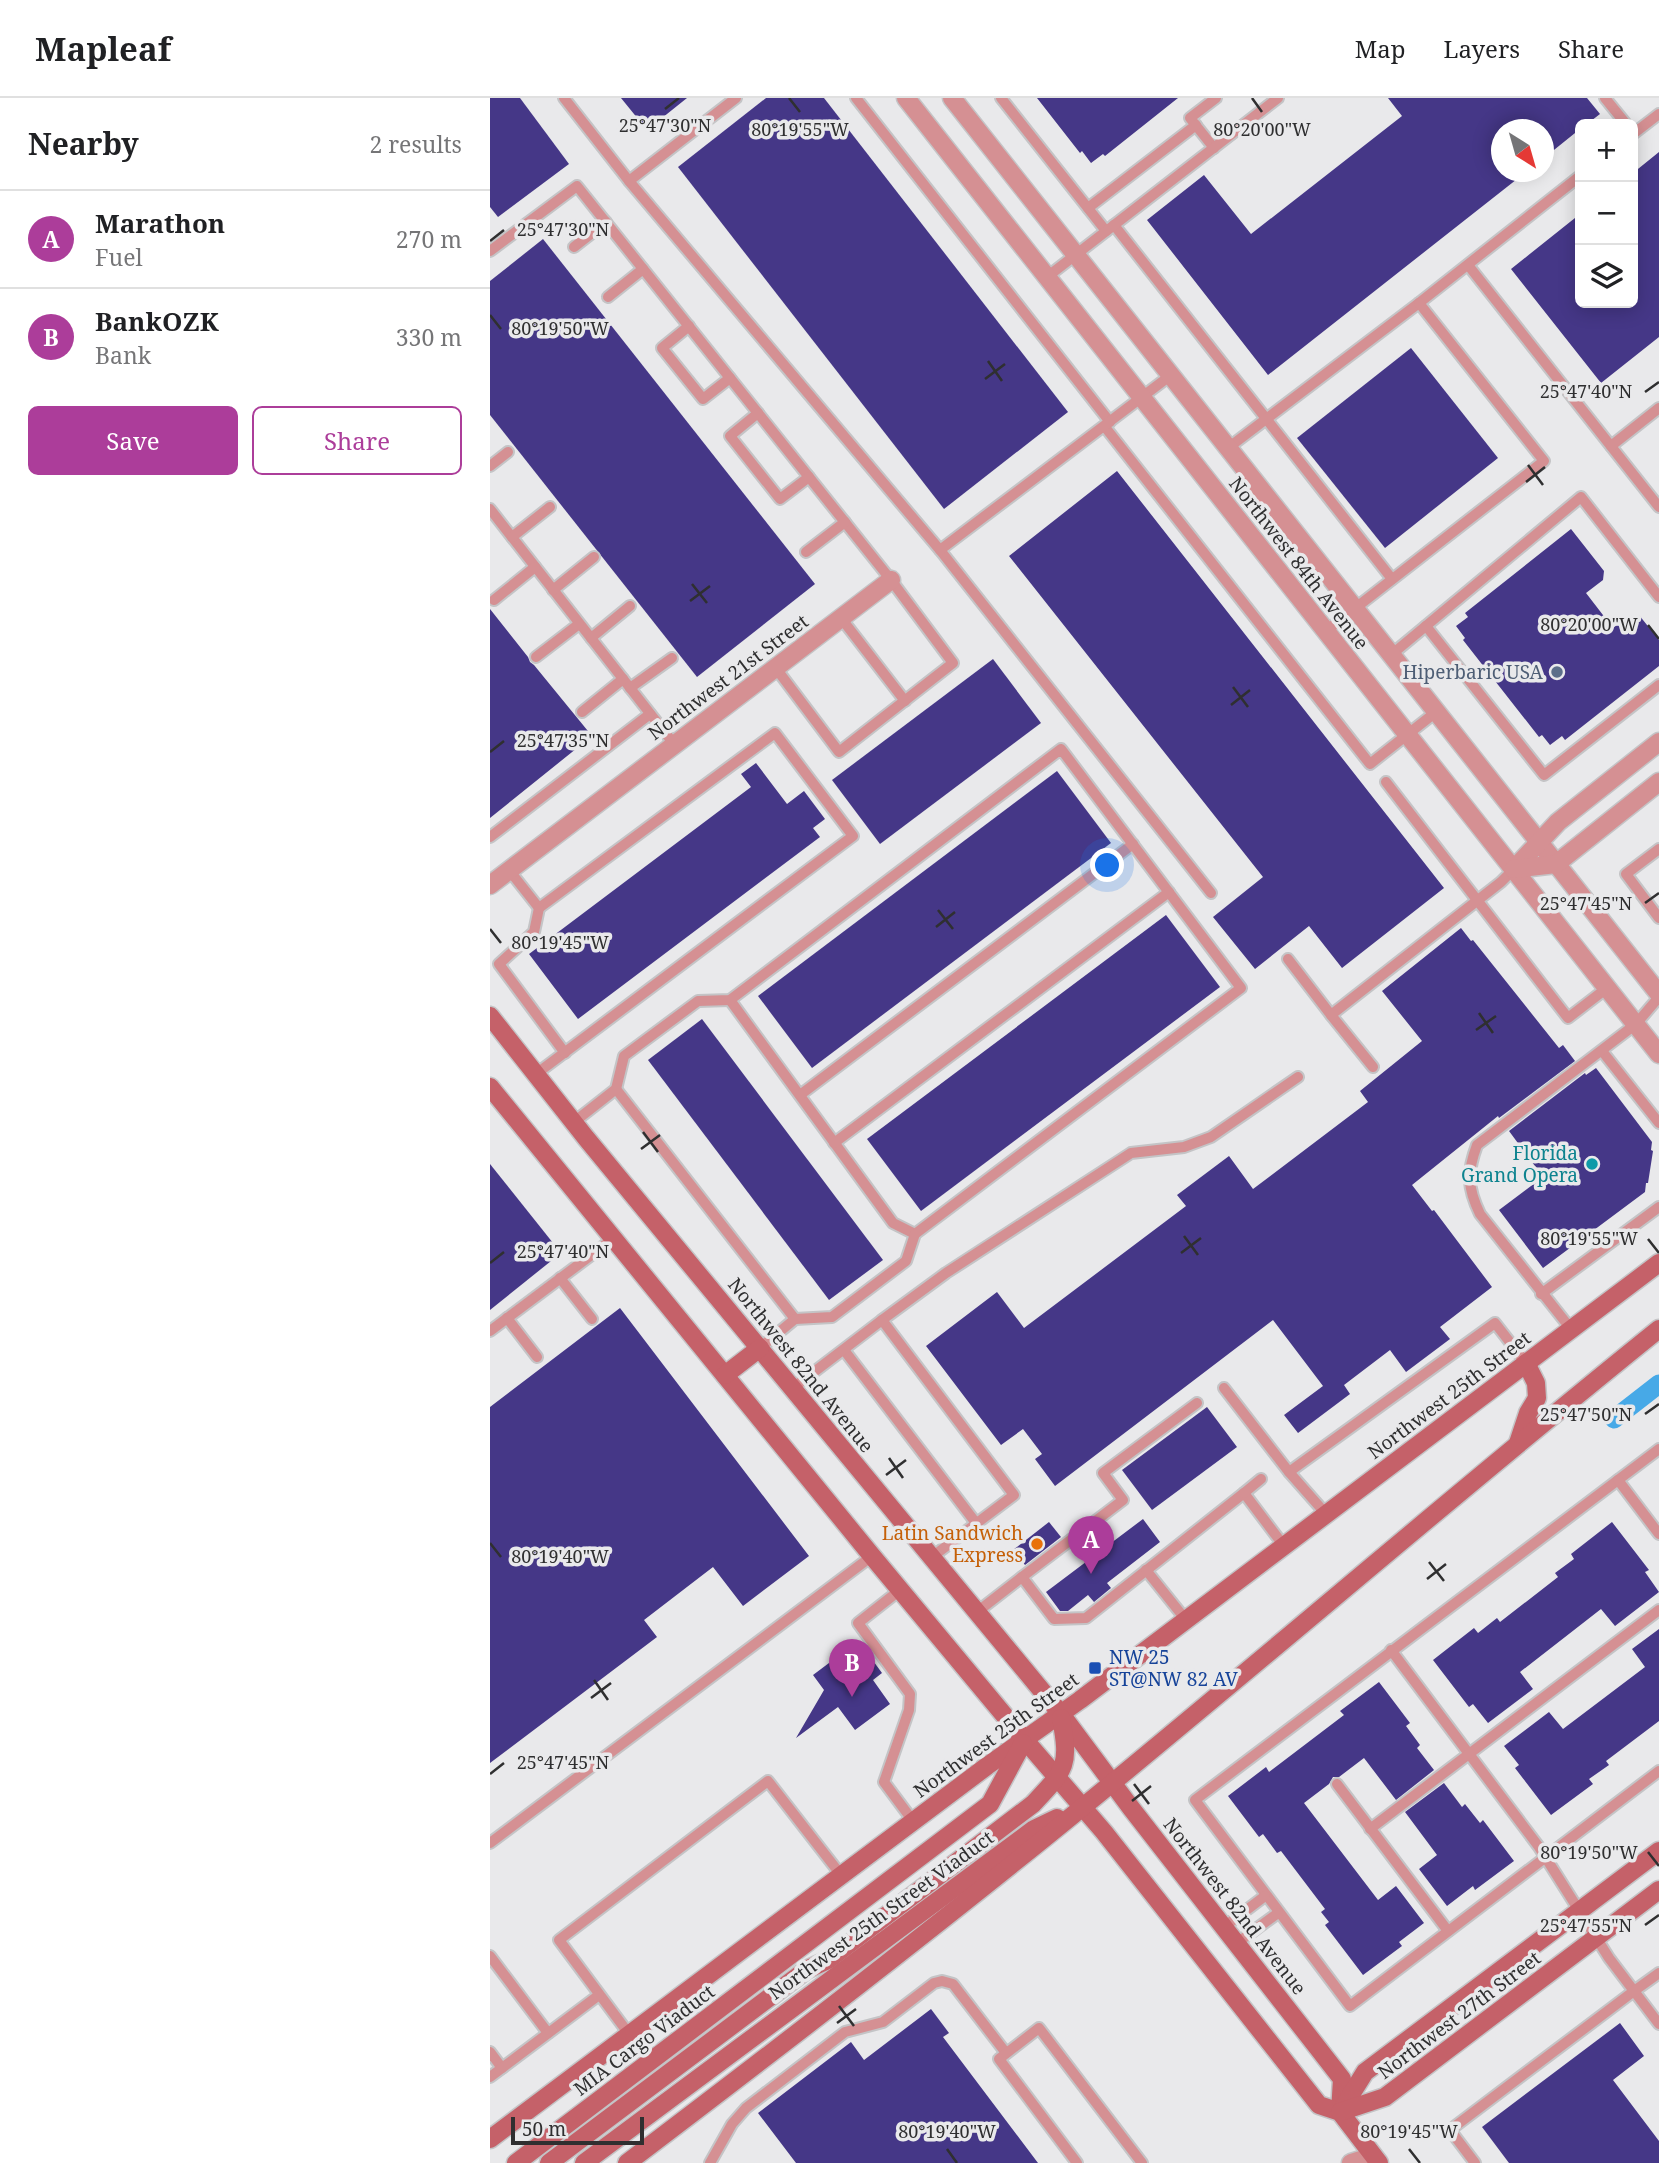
<!DOCTYPE html>
<meta charset="utf-8">
<style>
:root{--surface:#fff;--page:#f6f6f6;--text:#202124;--muted:#757577;--line:#e0e0e0;--accent:#ac3d9a}
body{margin:0;font-family:"Noto Serif",serif;background:var(--page);color:var(--text)}
.controls{position:absolute;right:21px;top:21px;display:grid;overflow:hidden;border-radius:10px;box-shadow:0 4px 18px #0003}
.controls button{width:63px;height:63px;display:grid;place-items:center;padding:0;border:0;border-bottom:2px solid var(--line);background:var(--surface);color:var(--text);font:35px sans-serif}
.compass{position:absolute;left:1001px;top:21px;width:63px;height:63px;border-radius:50%;background:var(--surface);box-shadow:0 4px 18px #0003;rotate:143deg}
.scale{position:absolute;left:21px;bottom:18px;width:133px;box-sizing:border-box;padding-left:7px;border:4px solid #2f2f30;border-top:0;font-size:19px;line-height:24px;white-space:nowrap;color:#2f2f30;-webkit-text-stroke:5px #e9e9eb;paint-order:stroke}
.you{position:absolute;left:618px;top:768px;width:24px;height:24px;margin:-18px;border:5px solid #fff;border-radius:50%;background:#1a73e8;box-shadow:0 0 0 10px #1a73e833}
.badge{display:grid;place-items:center;width:46px;height:46px;border-radius:50%;background:var(--accent);color:#fff;font-size:23px;font-weight:700}
.pin{position:absolute;translate:-50% -58px;filter:drop-shadow(0 2px 4px #0008)}
.pin::after{content:'';position:absolute;top:37px;width:24px;height:21px;background:inherit;clip-path:polygon(0 0,100% 0,50% 100%)}
.list{margin:0;padding:0;list-style:none}
h2{display:flex;justify-content:space-between;align-items:center;height:91px;margin:0;padding:0 28px;font-size:30px}
h2 small{font-size:23px;font-weight:400;color:var(--muted)}
.list li{display:grid;grid-template-columns:46px 1fr auto;gap:21px;align-items:center;box-sizing:border-box;height:98px;padding:0 28px;border-top:2px solid var(--line)}
.list b{display:block;font-size:26px;white-space:nowrap}
.list p{margin:0;font-size:23px;white-space:nowrap;color:var(--muted)}
.list em{font-size:23px;font-style:normal;color:var(--muted)}
.actions{display:flex;gap:14px;padding:21px 28px}
.actions a{flex:1;padding:16px 0;border:2px solid var(--accent);border-radius:10px;text-align:center;font-size:24px;color:var(--accent)}
.actions .main{background:var(--accent);color:#fff}
.icon{flex:none;width:38px;height:38px;fill:none;stroke:currentColor;stroke-width:2;stroke-linecap:round;stroke-linejoin:round}
.map{position:relative;flex:none;width:1169px;height:2065px;overflow:hidden}
header{display:flex;align-items:center;gap:42px;box-sizing:border-box;height:98px;padding:0 35px;background:var(--surface);border-bottom:2px solid var(--line)}
header strong{font-size:33px}
nav{display:flex;gap:38px;margin-inline-start:auto;font-size:24px}
main{display:flex}
aside{flex:1;background:var(--surface)}
.map>svg:first-child{display:block}
.lines{fill:none;stroke-linecap:round;stroke-linejoin:round}
.canal{stroke:#47a9e7;stroke-width:19}
.building{fill:#453787}
.lane-casing{stroke:#c4c4c6;stroke-width:14}
.street-casing{stroke:#c4c4c6;stroke-width:21}
.secondary-casing{stroke:#c4c4c6;stroke-width:21}
.lane{stroke:#d59093;stroke-width:10}
.street{stroke:#d59093;stroke-width:18}
.secondary{stroke:#c56169;stroke-width:18}
.ticks{fill:none;stroke:#2f2f30;stroke-width:2.5}
.service-dot{fill:#5c6f8a;stroke:#e9e9eb;stroke-width:2.5}
.culture-dot{fill:#0f9aa8;stroke:#e9e9eb;stroke-width:2.5}
.food-dot{fill:#e8710a;stroke:#e9e9eb;stroke-width:2.5}
.transit-dot{fill:#1a4fb4;stroke:#e9e9eb;stroke-width:2.5}
.labels{text-anchor:middle;dominant-baseline:central;stroke-width:7;stroke-linejoin:round;paint-order:stroke}
.street-label{font-size:19px;fill:#2f2f30;stroke:#e9e9eb}
.service-label{font-size:19px;fill:#4e5e75;stroke:#e9e9eb;text-anchor:end}
.culture-label{font-size:19px;fill:#0d838f;stroke:#e9e9eb;text-anchor:end}
.food-label{font-size:19px;fill:#c56008;stroke:#e9e9eb;text-anchor:end}
.transit-label{font-size:19px;fill:#164399;stroke:#e9e9eb;text-anchor:start}
.ticks-label{font-size:18px;text-anchor:middle;fill:#2f2f30;stroke:#e9e9eb;stroke-width:7;stroke-linejoin:round;paint-order:stroke}
</style>
<header>
<strong>Mapleaf</strong>
<nav><a>Map</a><a>Layers</a><a>Share</a></nav>
</header>
<main>
<aside>
<h2>Nearby<small>2 results</small></h2>
<ul class="list">
<li><span class="badge">A</span><div><b>Marathon</b><p>Fuel</p></div><em>270 m</em></li>
<li><span class="badge">B</span><div><b>BankOZK</b><p>Bank</p></div><em>330 m</em></li>
</ul>
<div class="actions"><a class="main">Save</a><a>Share</a></div>
</aside>
<div class="map">
<svg width="1169" height="2065" viewBox="0 0 1169 2065">
<rect width="100%" height="100%" fill="#e9e9eb"/>
<g class="lines">
<polyline class="canal" points="1124,1321 1169,1286"/>
</g>
<g class="building">
<polygon points="0,0 30,0 79,66 8,119 0,109"/>
<polygon points="131,0 197,0 157,32"/>
<polygon points="276,0 334,0 578,314 454,411 188,69"/>
<polygon points="547,0 688,0 615,58 613,56 601,65 592,53 590,55"/>
<polygon points="898,0 1097,0 1110,16 1097,26 1090,26 1090,31 1054,60 1054,32 1012,32 1012,74 1036,74 778,277 657,122 714,77 761,136 912,18"/>
<polygon points="1169,54 1169,239 1111,285 1021,171 1090,116 1090,205 1143,205 1143,75"/>
<polygon points="53,141 325,486 207,579 0,317 0,183"/>
<polygon points="921,250 1008,360 895,450 807,340"/>
<polygon points="627,373 954,790 852,870 819,828 765,871 723,819 773,779 519,458"/>
<polygon points="1081,431 1114,473 1113,482 1096,495 1123,530 1140,517 1149,517 1169,542 1169,568 1075,642 1072,638 1060,647 1052,637 1049,639 973,542 975,540 966,528 978,519 975,515"/>
<polygon points="0,511 38,559 40,564 44,567 102,638 0,720"/>
<polygon points="503,561 551,625 390,746 342,682"/>
<polygon points="266,665 297,706 314,693 335,721 323,730 330,739 88,921 39,856 261,689 251,676"/>
<polygon points="567,673 621,745 322,970 268,898"/>
<polygon points="676,817 730,889 431,1113 377,1041"/>
<polygon points="971,830 981,843 983,842 1069,950 1073,947 1085,963 1009,1020 1008,1018 922,1087 942,1113 944,1112 1002,1189 950,1229 960,1241 916,1274 900,1252 854,1287 860,1296 808,1335 794,1317 833,1288 783,1222 565,1388 545,1361 552,1356 533,1331 511,1347 436,1248 507,1194 534,1230 696,1108 687,1097 739,1058 763,1091 878,1004 870,993 932,943 892,893"/>
<polygon points="212,921 393,1162 339,1202 158,962"/>
<polygon points="1106,970 1162,1044 1161,1052 1163,1053 1158,1085 1156,1085 1155,1094 1053,1170 1009,1112 1053,1079 1019,1033 1095,975 1096,977"/>
<polygon points="0,1066 71,1155 0,1212"/>
<polygon points="130,1210 319,1458 253,1508 223,1469 154,1522 167,1539 0,1665 0,1309"/>
<polygon points="717,1309 747,1349 662,1412 632,1372"/>
<polygon points="653,1421 670,1444 617,1485 621,1490 604,1504 598,1497 578,1513 570,1513 556,1494"/>
<polygon points="559,1424 571,1439 535,1467 523,1452"/>
<polygon points="1122,1424 1159,1472 1155,1474 1169,1494 1125,1528 1111,1511 1030,1574 1043,1591 998,1625 983,1606 979,1609 943,1562 984,1530 988,1535 1007,1520 1010,1524 1068,1479 1065,1475 1084,1461 1081,1456"/>
<polygon points="1169,1531 1169,1623 1116,1663 1119,1667 1099,1681 1103,1686 1061,1717 1025,1670 1029,1667 1014,1648 1059,1614 1073,1631 1155,1569 1142,1551"/>
<polygon points="355,1553 368,1570 381,1560 392,1575 383,1582 400,1606 365,1632 348,1609 306,1640 334,1592 323,1577"/>
<polygon points="889,1584 920,1625 916,1628 930,1647 927,1650 944,1672 906,1702 874,1660 849,1679 843,1679 839,1686 814,1705 888,1802 906,1788 934,1825 909,1844 912,1848 873,1877 835,1827 839,1824 831,1814 835,1811 791,1753 787,1755 773,1736 769,1739 738,1698 776,1669 779,1674 854,1617 850,1613"/>
<polygon points="954,1685 972,1709 975,1706 990,1725 993,1722 1024,1763 985,1792 983,1788 957,1808 929,1771 947,1757 915,1714"/>
<polygon points="441,1911 459,1935 453,1939 548,2065 306,2065 268,2015 361,1944 374,1962"/>
<polygon points="1130,1925 1154,1958 1123,1982 1169,2043 1169,2065 1019,2065 992,2029"/>
</g>
<g class="lines">
<g class="lane-casing">
<g id="lane">
<polyline points="74,0 139,83 450,452 721,795"/>
<polyline points="366,0 620,324"/>
<polyline points="511,0 616,133"/>
<polyline points="1115,0 1136,26"/>
<polyline points="1143,36 1169,16"/>
<polyline points="724,50 700,20 726,0"/>
<polyline points="139,83 246,0"/>
<polyline points="598,110 706,27"/>
<polyline points="624,127 902,481"/>
<polyline points="84,149 116,124"/>
<polyline points="0,153 87,88 401,482 463,565 349,654 285,569"/>
<polyline points="978,167 1169,409"/>
<polyline points="557,179 788,0"/>
<polyline points="118,199 153,171"/>
<polyline points="199,228 172,250 213,301 240,280"/>
<polyline points="268,315 240,338 290,401 319,379"/>
<polyline points="615,329 880,666 946,614"/>
<polyline points="1121,348 1169,310"/>
<polyline points="738,350 929,205 1090,78"/>
<polyline points="0,368 18,354"/>
<polyline points="0,411 184,646"/>
<polyline points="22,439 60,409"/>
<polyline points="450,452 681,277"/>
<polyline points="316,454 355,424"/>
<polyline points="63,492 104,459"/>
<polyline points="4,502 45,469"/>
<polyline points="351,520 415,603"/>
<polyline points="936,528 1054,677 1169,587"/>
<polyline points="836,533 1054,363 929,205"/>
<polyline points="101,540 140,508"/>
<polyline points="901,557 1091,399 1169,499"/>
<polyline points="46,559 89,526"/>
<polyline points="140,590 182,560"/>
<polyline points="92,614 133,581"/>
<polyline points="896,684 1078,920 1117,890"/>
<polyline points="0,739 160,616"/>
<polyline points="1169,751 1136,776 1169,820"/>
<polyline points="19,772 49,810 285,635 363,738 46,976"/>
<polyline points="49,810 44,834 9,866 75,955"/>
<polyline points="798,861 841,917"/>
<polyline points="240,902 403,1125 425,1136"/>
<polyline points="1112,953 1169,1025"/>
<polyline points="883,969 841,917 1011,784 1024,771"/>
<polyline points="126,991 305,1221"/>
<polyline points="310,997 643,746"/>
<polyline points="84,1024 126,991 134,958 208,903 240,902 571,651 751,890 425,1136 416,1163 342,1219 305,1221 270,1250"/>
<polyline points="344,1045 679,794"/>
<polyline points="70,1180 102,1221"/>
<polyline points="1051,1196 1169,1109"/>
<polyline points="17,1220 47,1259"/>
<polyline points="392,1222 456,1175 641,1055 694,1049 721,1039 808,979"/>
<path d="M1081,1231L990,1116C977,1089 977,1074 987,1047L1146,926L1169,899"/>
<polyline points="0,1233 124,1140"/>
<polyline points="354,1252 486,1425"/>
<polyline points="303,1290 392,1222 524,1397 442,1459"/>
<polyline points="734,1290 799,1374 1005,1225 1036,1265"/>
<polyline points="707,1305 613,1375 633,1402 532,1479 564,1521 596,1520 754,1395 794,1448"/>
<polyline points="1169,1351 705,1702 860,1908 1169,1673"/>
<polyline points="799,1374 836,1416"/>
<polyline points="1128,1382 1169,1436"/>
<polyline points="754,1395 771,1381"/>
<polyline points="656,1472 696,1522"/>
<polyline points="410,1492 368,1525 420,1596 419,1612 394,1684 423,1723"/>
<polyline points="487,1514 532,1479"/>
<polyline points="901,1552 1049,1749 1119,1860 1144,1893 960,2032 985,2065"/>
<polyline points="847,1686 958,1833"/>
<polyline points="880,1731 1169,1512"/>
<polyline points="0,1745 382,1458"/>
<polyline points="734,1829 775,1798"/>
<polyline points="747,1845 788,1815"/>
<polyline points="0,1858 58,1935"/>
<polyline points="1169,1875 1144,1893 1169,1926"/>
<polyline points="139,1936 69,1842 278,1683 351,1777"/>
<polyline points="0,1954 12,1970"/>
<polyline points="0,1979 109,1897"/>
<polyline points="220,2065 242,2026 256,2010 355,1934 393,1924 444,1885 452,1883 463,1886 516,1955"/>
<polyline points="587,2065 509,1961 549,1930 652,2065"/>
</g>
</g>
<g class="street-casing">
<g id="street">
<polyline points="416,0 1169,956"/>
<polyline points="462,0 1169,896"/>
<polyline points="1024,771 1068,724 1169,644"/>
<polyline points="1024,771 1066,766 1169,684"/>
<polyline points="0,787 401,482"/>
<polyline points="861,2065 883,2058"/>
</g>
</g>
<g class="secondary-casing">
<g id="secondary">
<polyline points="0,918 96,1040 571,1616 641,1710 852,1981 850,2014"/>
<polyline points="0,989 382,1458 534,1641 614,1734 829,2007 850,2014 889,2065"/>
<polyline points="235,1277 270,1250"/>
<polyline points="1028,1345 1038,1315 1047,1300 1046,1285 1036,1265"/>
<polyline points="852,2011 875,1974 1169,1753"/>
<polyline points="850,2014 895,1999 1169,1792"/>
<polyline points="0,2041 497,1668 590,1602 1169,1165"/>
<polyline points="26,2065 500,1706 533,1645"/>
<path d="M59,2065L316,1872L338,1862L543,1706C576,1671 580,1668 571,1620"/>
<polyline points="94,2065 544,1731 567,1720"/>
<path d="M137,2065C290,1949 445,1830 594,1708C787,1550 975,1387 1169,1231"/>
</g>
</g>
<use href="#lane" class="lane"/>
<use href="#street" class="street"/>
<use href="#secondary" class="secondary"/>
</g>
<path class="ticks" d="M299,0L310,14M762,0L772,14M175,11L189,0M0,143L14,132M0,217L11,231M498,263L512,283M495,281L515,266M1155,294L1169,284M1038,367L1053,387M1036,384L1055,369M202,486L217,505M200,503L220,488M1158,527L1169,541M743,589L758,609M741,607L760,592M0,654L14,643M1155,805L1169,795M448,812L463,831M446,829L465,814M0,831L11,845M989,915L1003,935M986,932L1006,918M153,1034L168,1054M151,1051L170,1037M694,1138L708,1157M1158,1141L1169,1155M691,1155L711,1140M0,1165L14,1154M1155,1316L1169,1306M399,1360L413,1380M396,1377L416,1362M0,1445L11,1459M939,1464L954,1483M937,1481L956,1466M104,1582L118,1602M101,1600L121,1585M0,1676L14,1665M644,1686L659,1706M642,1703L661,1688M1158,1754L1169,1768M1155,1827L1169,1817M349,1908L364,1928M347,1925L366,1911M457,2051L467,2065M919,2051L930,2065"/>
<circle class="service-dot" cx="1067" cy="574" r="7"/>
<circle class="culture-dot" cx="1102" cy="1066" r="7"/>
<circle class="food-dot" cx="547" cy="1446" r="7"/>
<rect class="transit-dot" x="598" y="1563" width="14" height="14" rx="3.5"/>
<g class="labels">
<g class="street-label">
<text transform="translate(809 465) rotate(52)">Northwest 84th Avenue</text>
<text transform="translate(238 579) rotate(-37)">Northwest 21st Street</text>
<text transform="translate(311 1267) rotate(51)">Northwest 82nd Avenue</text>
<text transform="translate(959 1297) rotate(-37)">Northwest 25th Street</text>
<text transform="translate(506 1637) rotate(-36)">Northwest 25th Street</text>
<text transform="translate(745 1808) rotate(52)">Northwest 82nd Avenue</text>
<text transform="translate(391 1817) rotate(-36)">Northwest 25th Street Viaduct</text>
<text transform="translate(969 1917) rotate(-37)">Northwest 27th Street</text>
<text transform="translate(154 1942) rotate(-37)">MIA Cargo Viaduct</text>
</g>
<g class="service-label">
<text x="1053" y="574">Hiperbaric USA</text>
</g>
<g class="culture-label">
<text x="1088" y="1055">Florida<tspan x="1088" dy="22">Grand Opera</tspan></text>
</g>
<g class="food-label">
<text x="533" y="1435">Latin Sandwich<tspan x="533" dy="22">Express</tspan></text>
</g>
<g class="transit-label">
<text x="619" y="1559">NW 25<tspan x="619" dy="22">ST@NW 82 AV</tspan></text>
</g>
</g>
<g class="ticks-label">
<text x="175" y="34">25°47'30"N</text>
<text x="310" y="38">80°19'55"W</text>
<text x="772" y="38">80°20'00"W</text>
<text x="73" y="138">25°47'30"N</text>
<text x="70" y="237">80°19'50"W</text>
<text x="1096" y="300">25°47'40"N</text>
<text x="1099" y="533">80°20'00"W</text>
<text x="73" y="649">25°47'35"N</text>
<text x="1096" y="812">25°47'45"N</text>
<text x="70" y="851">80°19'45"W</text>
<text x="1099" y="1147">80°19'55"W</text>
<text x="73" y="1160">25°47'40"N</text>
<text x="1096" y="1323">25°47'50"N</text>
<text x="70" y="1465">80°19'40"W</text>
<text x="73" y="1671">25°47'45"N</text>
<text x="1099" y="1761">80°19'50"W</text>
<text x="1096" y="1834">25°47'55"N</text>
<text x="457" y="2040">80°19'40"W</text>
<text x="919" y="2040">80°19'45"W</text>
</g>
</svg>
<div class="controls">
<button>+</button>
<button>−</button>
<button><svg class="icon" aria-label="layers" viewBox="0 0 24 24"><path d="M12 4l9 5-9 5-9-5zM3 14l9 5 9-5"/></svg></button>
</div>
<svg class="compass" viewBox="-18 -18 36 36"><path d="M0-13l5 13h-10z" fill="#e53935"/><path d="M0 13l5-13h-10z" fill="#757577"/></svg>
<div class="scale">50 m</div>
<div class="you"></div>
<div class="pin badge" style="left:601px;top:1476px">A</div>
<div class="pin badge" style="left:362px;top:1599px">B</div>
</div>
</main>
